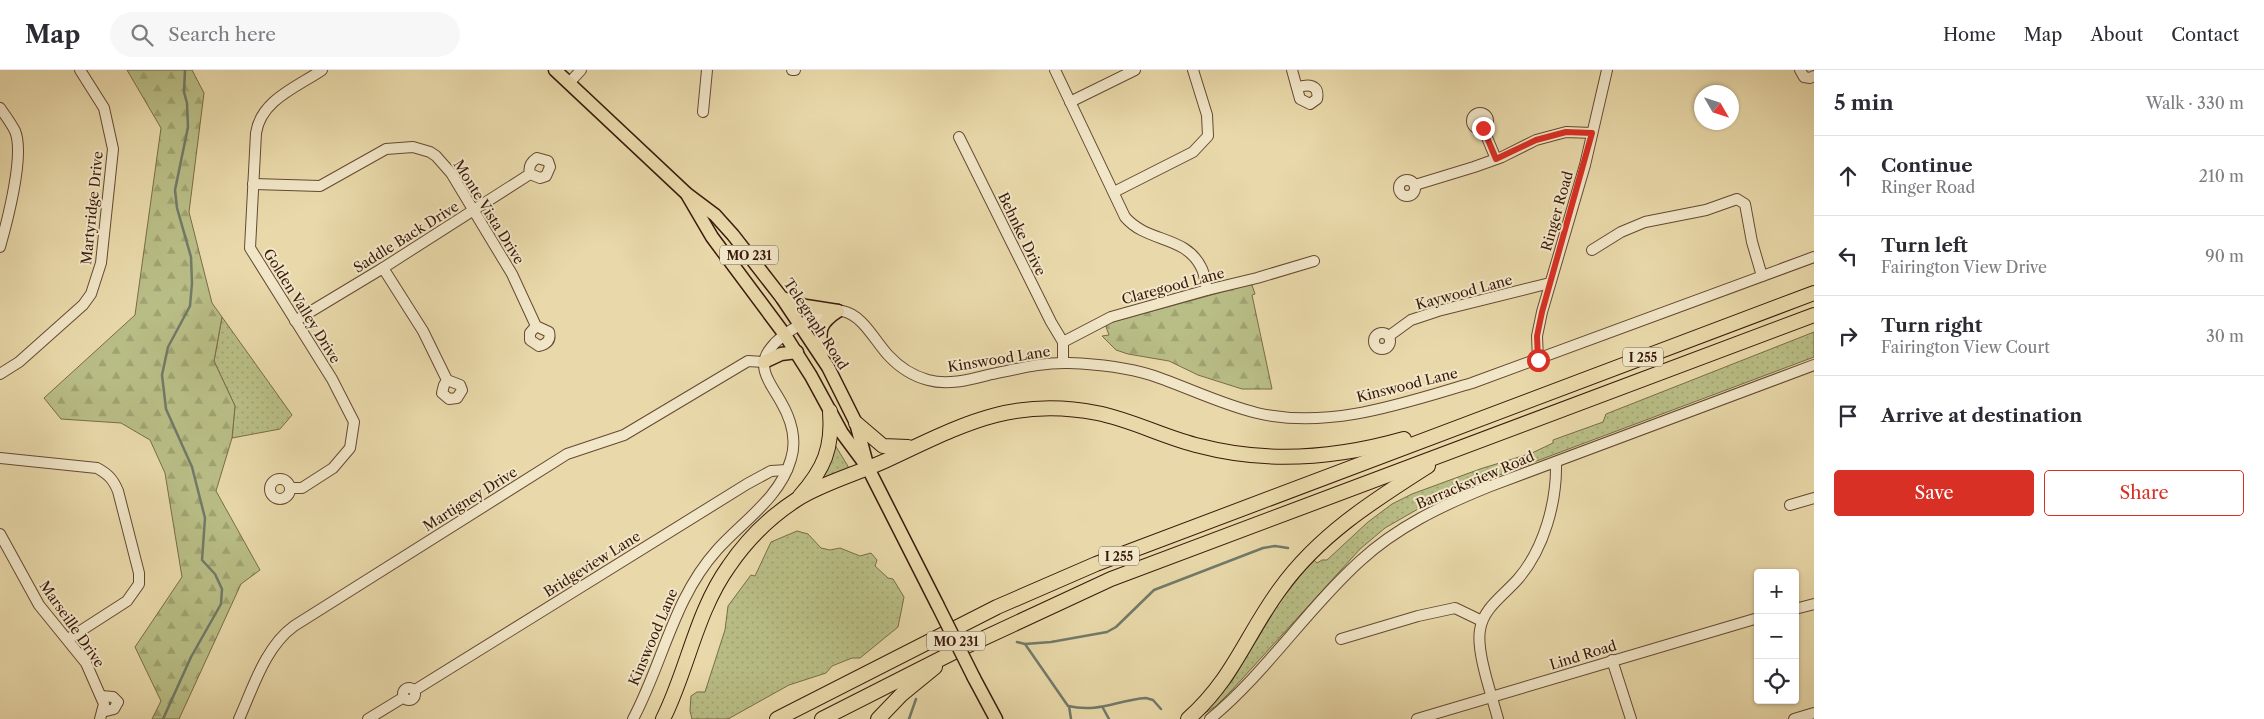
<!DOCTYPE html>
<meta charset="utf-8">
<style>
:root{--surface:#fff;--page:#f7f7f7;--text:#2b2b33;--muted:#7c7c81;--line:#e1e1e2;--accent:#d93025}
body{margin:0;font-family:"Libre Caslon Text",serif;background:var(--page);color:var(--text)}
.controls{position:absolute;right:15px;bottom:15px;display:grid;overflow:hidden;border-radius:5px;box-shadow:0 1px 4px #0004}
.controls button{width:45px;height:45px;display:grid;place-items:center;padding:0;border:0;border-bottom:1px solid var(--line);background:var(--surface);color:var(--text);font:25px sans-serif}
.compass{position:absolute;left:1694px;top:15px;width:45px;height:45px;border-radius:50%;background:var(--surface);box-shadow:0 1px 4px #0004;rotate:129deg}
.stop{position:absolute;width:15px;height:15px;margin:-11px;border:4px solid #d93025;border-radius:50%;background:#fff}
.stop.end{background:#d93025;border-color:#fff;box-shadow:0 1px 5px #0008}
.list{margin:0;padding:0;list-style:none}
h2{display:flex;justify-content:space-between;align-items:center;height:65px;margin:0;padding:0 20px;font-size:21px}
h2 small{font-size:16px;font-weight:400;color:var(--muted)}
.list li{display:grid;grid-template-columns:32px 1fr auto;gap:15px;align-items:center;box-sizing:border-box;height:80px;padding:0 20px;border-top:1px solid var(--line)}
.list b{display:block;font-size:19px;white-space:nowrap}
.list p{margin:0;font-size:16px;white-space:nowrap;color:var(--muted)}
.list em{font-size:16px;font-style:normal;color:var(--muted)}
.actions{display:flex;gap:10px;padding:15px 20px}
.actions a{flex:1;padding:11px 0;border:1px solid var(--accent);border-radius:5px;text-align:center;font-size:18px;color:var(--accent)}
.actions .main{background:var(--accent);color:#fff}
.icon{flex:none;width:28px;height:28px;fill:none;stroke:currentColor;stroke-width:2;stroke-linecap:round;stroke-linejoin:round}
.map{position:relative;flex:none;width:1814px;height:649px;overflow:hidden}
header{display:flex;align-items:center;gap:30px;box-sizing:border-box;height:70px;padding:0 25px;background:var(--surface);border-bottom:1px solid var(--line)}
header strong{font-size:24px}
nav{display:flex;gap:28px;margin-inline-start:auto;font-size:18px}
.search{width:350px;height:45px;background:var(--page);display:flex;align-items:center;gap:12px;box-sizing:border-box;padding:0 18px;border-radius:28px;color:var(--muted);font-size:19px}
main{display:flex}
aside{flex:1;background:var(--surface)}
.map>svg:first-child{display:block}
.grass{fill:url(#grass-dots);stroke:#796c48}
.forest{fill:url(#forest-firs);stroke:#796c48}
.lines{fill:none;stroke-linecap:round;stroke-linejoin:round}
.stream{stroke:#717a69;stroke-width:2.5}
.minor-casing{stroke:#654933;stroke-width:12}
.major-casing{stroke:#39190b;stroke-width:15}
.highway-casing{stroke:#39190b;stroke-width:16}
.minor{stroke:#f1e6c8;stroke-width:10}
.major{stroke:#e9d9aa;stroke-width:12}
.highway{stroke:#e9d9aa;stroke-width:14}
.major-bridge-casing{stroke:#39190b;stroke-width:15;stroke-linecap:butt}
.major-bridge{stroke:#e9d9aa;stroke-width:12}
.route{stroke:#d93025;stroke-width:6}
.labels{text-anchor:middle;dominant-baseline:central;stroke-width:4;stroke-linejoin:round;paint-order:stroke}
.shield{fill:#f1e6c8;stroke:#705644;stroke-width:1}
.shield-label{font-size:12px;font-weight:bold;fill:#39190b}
.street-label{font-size:14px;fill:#39190b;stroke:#f1e6c8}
</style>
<header>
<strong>Map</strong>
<div class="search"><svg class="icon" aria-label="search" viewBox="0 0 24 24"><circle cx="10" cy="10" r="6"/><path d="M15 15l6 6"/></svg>Search here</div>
<nav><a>Home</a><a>Map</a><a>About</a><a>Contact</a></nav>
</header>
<main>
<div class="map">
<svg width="1814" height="649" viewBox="0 0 1814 649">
<defs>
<pattern id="grass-dots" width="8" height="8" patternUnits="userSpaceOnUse" patternTransform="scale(1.25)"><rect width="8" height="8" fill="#b9be86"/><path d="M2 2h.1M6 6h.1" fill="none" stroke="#a0a372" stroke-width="1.8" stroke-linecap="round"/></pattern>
<pattern id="forest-firs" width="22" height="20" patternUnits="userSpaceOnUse" patternTransform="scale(1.25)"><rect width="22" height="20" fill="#b9be86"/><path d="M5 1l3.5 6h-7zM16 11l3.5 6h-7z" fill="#a0a372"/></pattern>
</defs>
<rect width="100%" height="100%" fill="#e9d9aa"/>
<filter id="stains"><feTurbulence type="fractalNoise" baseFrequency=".004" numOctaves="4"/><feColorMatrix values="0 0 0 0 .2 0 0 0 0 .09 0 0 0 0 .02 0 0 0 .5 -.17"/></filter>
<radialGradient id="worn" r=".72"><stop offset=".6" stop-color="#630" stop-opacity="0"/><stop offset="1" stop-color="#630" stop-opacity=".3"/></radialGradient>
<g class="grass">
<polygon points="222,247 292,345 280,359 232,368 235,336 214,291"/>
<polygon points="1814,262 1814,287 1462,419 1434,430 1411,443 1385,458 1360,479 1232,620 1216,636 1196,649 1215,631 1232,611 1279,533 1313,489 1317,493 1322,490 1327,490 1368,452 1392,434 1412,424 1480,399 1532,383 1553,373 1553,370 1603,352 1606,344"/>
<polygon points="835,375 849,398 820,412 829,396"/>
<polygon points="797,461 808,464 821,478 830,480 840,478 860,486 871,483 877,490 875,496 888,508 893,509 904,527 898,557 860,588 852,588 832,596 826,603 789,615 728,649 692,649 690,641 691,626 697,622 705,622 725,560 728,536 751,505 755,506 771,472"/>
</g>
<g class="forest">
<polygon points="127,0 192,0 204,23 189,142 212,233 222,247 214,291 235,336 232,368 216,421 260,500 241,514 179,649 152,649 161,631 135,577 182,507 165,403 150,370 121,353 61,349 44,328 135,245 161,58"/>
<polygon points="1248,215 1252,215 1255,224 1252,225 1272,319 1242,319 1198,305 1169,291 1128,284 1116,280 1102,266 1109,265 1105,254"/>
</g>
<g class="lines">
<g class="stream">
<path d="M1017,572L1025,574L1068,636C1099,643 1117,630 1146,628L1153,630L1161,639"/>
<polyline points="1025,574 1051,572 1107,562 1116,557 1154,520 1263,478 1275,476 1288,478"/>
<polyline points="1069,636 1071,649"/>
<polyline points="1103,638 1109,649"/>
<polyline points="163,649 191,587 221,534 222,519 215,504 202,490 205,448 192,397 166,339 162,305 168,277 190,236 192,213 191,187 177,138 175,120 188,57 187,33 184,22 185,0"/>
<polyline points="909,649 916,629"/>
</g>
<g class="minor-casing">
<g id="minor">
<polyline points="792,0 795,0"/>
<path d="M1055,0L1125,147C1147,173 1185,165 1201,197C1205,204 1205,212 1207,220"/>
<path d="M1292,0L1300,29L1310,34L1317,29C1320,15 1308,13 1297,18"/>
<polyline points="1800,0 1804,7 1810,8 1814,6"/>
<polyline points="569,13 581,0"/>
<polyline points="1070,32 1135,0"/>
<path d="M0,38C5,45 11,53 15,61C25,84 7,152 0,177"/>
<polyline points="703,42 707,0"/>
<circle cx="1480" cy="51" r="8"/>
<polyline points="1483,58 1496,89"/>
<polyline points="959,67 1051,252 1063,272 1063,293"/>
<circle cx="1407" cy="118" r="8"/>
<path d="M253,114L320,116L386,79L413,77L430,82L436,86L451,103L512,204L536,256L549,262C551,270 547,274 539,276L530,270V263L536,256"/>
<polyline points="1415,115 1474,97 1502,87 1536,70 1566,62 1592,63"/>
<polyline points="1114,122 1193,82 1208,66 1207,45 1193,0"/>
<polyline points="1592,180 1621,162 1645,152 1706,140 1737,129 1745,134 1752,172 1762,206"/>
<polyline points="383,198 423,261 447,310 460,315 462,320 457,328 449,329 442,323 444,315 447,310"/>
<path d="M295,251L383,198L530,104L540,108L546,106L550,97L548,91L537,88C531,92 528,96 530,104"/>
<circle cx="1382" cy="271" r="8"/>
<polyline points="1389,266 1411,250 1438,241 1550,213"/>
<polyline points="1063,272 1111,247 1207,220 1257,208 1314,191"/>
<polyline points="1538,290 1537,266 1542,242 1585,95 1607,0"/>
<polyline points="0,304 19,292 83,235 91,224 101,193 113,79 104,38 80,0"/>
<path d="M0,388L97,398C108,404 113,409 118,421L139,503V514L127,531L68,569"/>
<circle cx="280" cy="419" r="10"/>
<path d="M290,418H302L333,398L350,378L354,352L332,309L250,178L256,63C261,30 297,17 322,0"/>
<polyline points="1790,435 1814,428"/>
<polyline points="0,464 39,535 86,593 104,634 100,649"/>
<polyline points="1795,539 1814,534"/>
<polyline points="1341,569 1418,546 1455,538 1482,551"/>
<polyline points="1612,590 1631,649"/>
<circle cx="409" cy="624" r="6"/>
<polyline points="415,620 747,414 771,401 787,400"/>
<polyline points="101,626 113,627 118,632 114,639 102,642"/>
<path d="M239,649C253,618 265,577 294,556L567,384L624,365L748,291L764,292"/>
<polyline points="368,649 404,627"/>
<path d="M633,649C663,593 673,529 717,480C743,451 780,428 791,389C797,370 791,349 781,332C772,315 755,298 770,279C781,263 822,239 842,241C862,244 875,271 888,285C899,297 913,306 928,310C949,316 972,309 992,304C1017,299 1044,292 1069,293C1096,294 1125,297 1151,305C1187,317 1220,334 1257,343C1329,360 1404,333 1472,313L1814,187"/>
<path d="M1210,649C1266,603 1306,540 1360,491C1397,457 1441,436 1488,417L1814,295"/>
<polyline points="1417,649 1758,548"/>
<path d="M1498,649C1492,626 1476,582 1480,560C1483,538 1504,525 1518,509C1544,479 1557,432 1556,392"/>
<polyline points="1794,649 1814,643"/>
</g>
</g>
<g class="major-casing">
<g id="major">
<polyline points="555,0 687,124 715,145 733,165 782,228 828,297 856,353 868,398"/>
<polyline points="688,126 712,167 785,265 811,306 842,363 868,398 937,534"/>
<polyline points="782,228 806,236 838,241"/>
<path d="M822,283C819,261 818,254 838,241"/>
<polyline points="764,292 781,284 797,282"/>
<polyline points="974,608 996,649"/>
</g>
</g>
<g class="highway-casing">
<g id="highway">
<polyline points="856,353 883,376 908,377"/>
<path d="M800,426C824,399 833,378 830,341"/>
<path d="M663,649C688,599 696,542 729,496C746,471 770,447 796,430C820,414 859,403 887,390C960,356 1012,326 1097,343C1133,350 1165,368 1200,376C1268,394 1337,388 1404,369"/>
<polyline points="777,649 997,537 1096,494 1814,223"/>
<polyline points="822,649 956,581 1111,509 1814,245"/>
<polyline points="878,649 902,624 935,597"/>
<path d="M1188,649C1234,608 1246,565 1280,519C1319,465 1373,431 1428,396"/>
</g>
</g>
<use href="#minor" class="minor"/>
<use href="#major" class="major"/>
<use href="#highway" class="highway"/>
<g class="major-bridge-casing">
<polyline id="major-bridge" points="937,534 974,608"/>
</g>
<use href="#major-bridge" class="major-bridge"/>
</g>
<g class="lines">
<polyline class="route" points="1483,58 1496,89 1536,70 1566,62 1592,63 1542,242 1537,266 1538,290"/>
</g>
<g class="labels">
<g class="shield">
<rect x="720" y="175.5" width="58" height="19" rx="4"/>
<rect x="1623" y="277.5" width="40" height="19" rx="4"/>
<rect x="1099" y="476.5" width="40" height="19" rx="4"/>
<rect x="927" y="561.5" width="58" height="19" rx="4"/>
</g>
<g class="shield-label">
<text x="749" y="185">MO 231</text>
<text x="1643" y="287">I 255</text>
<text x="1119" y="486">I 255</text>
<text x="956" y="571">MO 231</text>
</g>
<g class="street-label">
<text transform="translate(92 138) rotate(-84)">Martyridge Drive</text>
<text transform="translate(1557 141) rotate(-74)">Ringer Road</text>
<text transform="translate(489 142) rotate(58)">Monte Vista Drive</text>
<text transform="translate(1022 164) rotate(64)">Behnke Drive</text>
<text transform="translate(406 167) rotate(-32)">Saddle Back Drive</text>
<text transform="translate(1173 216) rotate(-15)">Claregood Lane</text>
<text transform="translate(1464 222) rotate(-15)">Kaywood Lane</text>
<text transform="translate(302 236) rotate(58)">Golden Valley Drive</text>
<text transform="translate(816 254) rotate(57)">Telegraph Road</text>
<text transform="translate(999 289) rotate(-9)">Kinswood Lane</text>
<text transform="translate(1407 315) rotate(-14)">Kinswood Lane</text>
<text transform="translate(1475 410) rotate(-23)">Barracksview Road</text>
<text transform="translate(470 429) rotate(-32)">Martigney Drive</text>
<text transform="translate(592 494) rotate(-32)">Bridgeview Lane</text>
<text transform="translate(72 554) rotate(55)">Marseille Drive</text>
<text transform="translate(653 567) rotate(-67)">Kinswood Lane</text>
<text transform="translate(1583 585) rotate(-17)">Lind Road</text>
</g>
</g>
<rect width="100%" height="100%" filter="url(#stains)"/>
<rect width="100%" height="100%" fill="url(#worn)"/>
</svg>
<div class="controls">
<button>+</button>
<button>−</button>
<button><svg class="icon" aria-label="locate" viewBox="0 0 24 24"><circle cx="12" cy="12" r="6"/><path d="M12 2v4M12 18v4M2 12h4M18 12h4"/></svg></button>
</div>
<svg class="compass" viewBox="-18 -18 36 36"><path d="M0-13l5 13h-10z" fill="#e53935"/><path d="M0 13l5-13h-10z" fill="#7c7c81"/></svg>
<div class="stop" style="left:1538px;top:290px"></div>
<div class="stop end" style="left:1483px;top:58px"></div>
</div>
<aside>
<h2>5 min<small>Walk · 330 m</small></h2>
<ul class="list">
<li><svg class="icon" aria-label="ahead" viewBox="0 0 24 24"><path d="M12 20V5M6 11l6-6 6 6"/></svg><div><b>Continue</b><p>Ringer Road</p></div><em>210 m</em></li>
<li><svg class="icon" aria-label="left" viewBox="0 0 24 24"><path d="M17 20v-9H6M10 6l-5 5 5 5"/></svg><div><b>Turn left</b><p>Fairington View Drive</p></div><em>90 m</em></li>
<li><svg class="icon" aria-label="right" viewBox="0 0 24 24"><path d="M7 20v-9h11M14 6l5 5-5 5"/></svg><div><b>Turn right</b><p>Fairington View Court</p></div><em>30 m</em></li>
<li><svg class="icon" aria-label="arrive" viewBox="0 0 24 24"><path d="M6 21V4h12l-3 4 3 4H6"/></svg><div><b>Arrive at destination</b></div></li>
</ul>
<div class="actions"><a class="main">Save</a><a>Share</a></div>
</aside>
</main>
